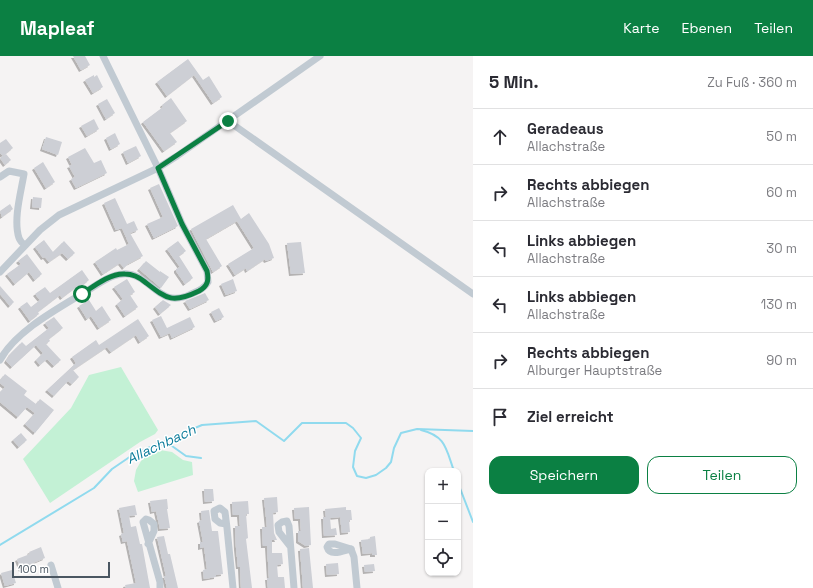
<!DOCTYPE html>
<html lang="de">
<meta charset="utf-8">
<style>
:root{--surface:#fff;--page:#f2f2f3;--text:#2b2b33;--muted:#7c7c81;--line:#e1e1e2;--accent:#0b8043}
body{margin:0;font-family:"Space Grotesk",sans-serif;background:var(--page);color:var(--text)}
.controls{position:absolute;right:12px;bottom:12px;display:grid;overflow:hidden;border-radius:8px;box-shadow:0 1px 3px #0004}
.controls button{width:36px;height:36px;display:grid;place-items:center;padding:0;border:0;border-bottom:1px solid var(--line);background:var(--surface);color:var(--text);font:20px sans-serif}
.scale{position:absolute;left:12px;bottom:10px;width:98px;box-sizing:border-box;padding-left:4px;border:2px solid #4a5661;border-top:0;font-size:11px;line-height:14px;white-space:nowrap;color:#4a5661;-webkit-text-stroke:3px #fff;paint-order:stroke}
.stop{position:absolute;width:12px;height:12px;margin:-9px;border:3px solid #0b8043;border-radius:50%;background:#fff}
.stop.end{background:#0b8043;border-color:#fff;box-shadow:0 1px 4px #0008}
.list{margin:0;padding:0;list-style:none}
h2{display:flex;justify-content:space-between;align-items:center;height:52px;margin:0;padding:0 16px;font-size:17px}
h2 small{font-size:13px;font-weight:400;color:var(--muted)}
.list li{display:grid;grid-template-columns:26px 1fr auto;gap:12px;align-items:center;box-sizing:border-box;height:56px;padding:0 16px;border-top:1px solid var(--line)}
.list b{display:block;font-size:15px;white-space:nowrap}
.list p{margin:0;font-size:13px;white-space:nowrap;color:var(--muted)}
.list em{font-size:13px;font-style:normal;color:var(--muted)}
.actions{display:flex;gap:8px;padding:12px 16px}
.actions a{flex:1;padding:9px 0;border:1px solid var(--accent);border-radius:12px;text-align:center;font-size:14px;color:var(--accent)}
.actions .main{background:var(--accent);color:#fff}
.icon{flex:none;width:22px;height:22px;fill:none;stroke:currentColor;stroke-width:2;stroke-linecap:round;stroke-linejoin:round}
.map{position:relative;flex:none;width:473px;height:532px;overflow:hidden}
header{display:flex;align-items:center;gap:24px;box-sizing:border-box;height:56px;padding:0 20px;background:var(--accent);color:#fff}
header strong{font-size:19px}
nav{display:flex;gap:22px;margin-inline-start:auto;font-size:14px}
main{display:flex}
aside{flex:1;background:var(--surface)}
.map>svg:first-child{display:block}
.green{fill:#c3f1d5}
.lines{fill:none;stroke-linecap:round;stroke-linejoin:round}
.stream{stroke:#90daee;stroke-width:2}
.building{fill:#cdcfd5;filter:url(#shadow)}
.minor{stroke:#c1cad2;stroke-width:7}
.route{stroke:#0b8043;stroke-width:5}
.labels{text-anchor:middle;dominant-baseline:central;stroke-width:3;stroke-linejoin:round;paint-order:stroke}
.water-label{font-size:14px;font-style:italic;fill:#0c7c9b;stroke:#fff}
</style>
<header>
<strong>Mapleaf</strong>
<nav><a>Karte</a><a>Ebenen</a><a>Teilen</a></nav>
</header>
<main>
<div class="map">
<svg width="473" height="532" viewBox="0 0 473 532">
<defs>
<filter id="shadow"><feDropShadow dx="-2" dy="2" stdDeviation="0" flood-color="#0004"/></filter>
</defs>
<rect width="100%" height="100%" fill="#f5f3f3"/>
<g class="green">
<polygon points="121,311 158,374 155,378 140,386 50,447 23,403 71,352 89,319"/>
<polygon points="160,394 172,396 183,404 192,406 193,419 138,436 134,425 136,414 141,405 151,396"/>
</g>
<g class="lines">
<g class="stream">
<path d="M421,374C446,380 446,393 454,415"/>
<polyline points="159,388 172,390 186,400 201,402"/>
<polyline points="458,427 473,466"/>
<polyline points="0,489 94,432 112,413 134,398 202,369 256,365 284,385 302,367 346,367 353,372 361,382 355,395 353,411 357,420 366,422 376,419 386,412 391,406 394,392 401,377 417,373 473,375"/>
</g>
</g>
<g class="building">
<polygon points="73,0 85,0 90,9 81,14"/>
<polygon points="188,3 203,24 209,20 222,41 213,47 194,19 167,40 157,26"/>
<polygon points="94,19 94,21 97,19 103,31 93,37 85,24"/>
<polygon points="171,42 187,65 170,77 177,86 164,95 143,66 163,51 162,49"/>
<polygon points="107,43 115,57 106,63 98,48"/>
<polygon points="94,63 99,73 87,80 81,70"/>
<polygon points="115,77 120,88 111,93 106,82"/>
<polygon points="46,81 62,86 58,99 42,93"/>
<polygon points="6,83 13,92 3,100 0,97 0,87"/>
<polygon points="136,90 141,100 128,107 123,96"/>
<polygon points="85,92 94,107 101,104 107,117 76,132 71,123 75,121 69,110 72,109 68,101"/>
<polygon points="6,98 11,104 5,109 0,102"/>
<polygon points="43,106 55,126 46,132 34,112"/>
<polygon points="159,128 178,170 154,182 147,168 163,161 150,132"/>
<polygon points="33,141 42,142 41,152 32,151"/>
<polygon points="115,142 127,168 134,165 138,174 130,177 143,200 128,208 124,212 120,207 103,218 95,206 116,192 117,194 129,188 122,172 116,174 104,147"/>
<polygon points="10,148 13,153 2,161 0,155"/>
<polygon points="233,149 241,163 249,157 269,188 274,202 266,205 265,203 247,215 246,212 235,219 228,208 254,192 237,165 206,183 222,210 213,216 191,173"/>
<polygon points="44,184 53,196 64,185 75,197 68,203 62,197 49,206 45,201 43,202 35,191"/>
<polygon points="178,185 186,195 179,200 193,222 185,228 176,215 176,213 180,211 167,193"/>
<polygon points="301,186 305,217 291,218 287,187"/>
<polygon points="27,198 42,218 35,224 29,216 15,228 7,218 21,208 18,205"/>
<polygon points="146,205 160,216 160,215 169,221 161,232 139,213"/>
<polygon points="82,214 89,224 81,231 79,229 62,242 60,239 38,256 39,258 30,265 20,251 27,246 31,251 40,244 35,238 45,231 50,237"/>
<polygon points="127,223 135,236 130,239 138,251 125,260 117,248 123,243 114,231"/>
<polygon points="233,223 237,235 226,239 221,228"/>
<polygon points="0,230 14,246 10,250 0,238"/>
<polygon points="205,237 209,244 190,253 185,245"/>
<polygon points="89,244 96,255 102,250 111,264 99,272 91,260 87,263 79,250"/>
<polygon points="163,244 171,249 160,258 155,251"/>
<polygon points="219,252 224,261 216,265 211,256"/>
<polygon points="161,260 167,272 190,261 195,271 172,282 170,277 161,281 152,264"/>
<polygon points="54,261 63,272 49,283 50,285 46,288 61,304 54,310 47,303 40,309 36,304 43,297 36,289 12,311 6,305 11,297 22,286 26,290 49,272 45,267"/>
<polygon points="138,263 149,280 140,286 136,279 111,296 107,291 73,314 79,321 72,328 68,325 54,340 47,334 76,307 72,301 96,284 99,289"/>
<polygon points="5,318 27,335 24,339 36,348 40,343 54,354 35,377 25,368 35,357 27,351 18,361 0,346 0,336 5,331 0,327 0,324"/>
<polygon points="21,377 27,384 19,391 13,384"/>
<polygon points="204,433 213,433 214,445 205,446"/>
<polygon points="277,441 278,456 273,457 274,477 277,484 272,484 272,497 282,497 283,508 277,509 278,521 284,521 285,532 268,532 267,522 269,522 267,490 263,490 262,471 267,471 264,442"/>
<polygon points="167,443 168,453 167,453 170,472 160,473 156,455 152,456 150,445"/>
<polygon points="248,445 249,458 246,458 248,482 246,483 252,532 241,532 240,511 238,511 236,492 235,470 240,470 239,459 233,459 232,446"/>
<polygon points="135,449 137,459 129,460 131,471 136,470 140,488 142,488 150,532 126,532 125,529 136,527 127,485 123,486 121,478 124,477 119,452"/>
<polygon points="309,451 311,489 306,490 298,485 298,475 301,475 300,463 295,463 294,452"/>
<polygon points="346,451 346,454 351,454 352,464 349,464 350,476 342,477 340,461 330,462 331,473 336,472 337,479 324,480 323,461 326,461 325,453"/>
<polygon points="209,454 212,475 218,475 223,518 216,519 216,521 204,523 203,514 207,513 204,491 200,492 200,486 203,486 199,465 202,464 201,455"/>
<polygon points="164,480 168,498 170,498 178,532 167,532 164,520 166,520 157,481"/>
<polygon points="375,480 377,499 372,499 372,497 363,498 361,484 370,483 370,481"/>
<polygon points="41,491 45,502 33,507 34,510 21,514 17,503 30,498 29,496"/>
<polygon points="309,492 313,532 303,532 300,493"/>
<polygon points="338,507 339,518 327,519 326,508"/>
<polygon points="374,508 375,515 365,516 364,509"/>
<polygon points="12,514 16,527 5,530 1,517"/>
</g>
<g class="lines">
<g class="minor">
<polyline points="228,65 473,238"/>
<path d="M0,121L9,115L24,118C21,136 13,164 19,182C20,185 22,187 25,189"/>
<polyline points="0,216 40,174 59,159 158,112 177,100 320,0"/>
<path d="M0,304C16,275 57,253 85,236C97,229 109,219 123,218C150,215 158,255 191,238C198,235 204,233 208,226L207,215L182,168L158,112L103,0"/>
<polyline points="226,468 220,467 215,463 214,455 220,452 225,456 227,472 233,532"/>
<polyline points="148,488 154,475 154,468 149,464 146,463 143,466 160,526 160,532"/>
<path d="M329,488H335L351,493C343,495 330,501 327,491Z"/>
<polyline points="290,490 279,476 278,469 282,466 287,465 289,470 294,532"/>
<polyline points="351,493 354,501 357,532"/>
<polyline points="51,509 58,532"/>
</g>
</g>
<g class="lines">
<path class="route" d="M82,238C94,230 110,217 125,218C133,218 139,221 145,226C167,243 172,248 199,235C208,230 209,224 207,215L182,168L158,112L228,65"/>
</g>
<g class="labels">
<g class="water-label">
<text transform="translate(161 388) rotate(-25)">Allachbach</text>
</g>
</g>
</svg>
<div class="controls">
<button>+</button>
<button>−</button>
<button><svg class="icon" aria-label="locate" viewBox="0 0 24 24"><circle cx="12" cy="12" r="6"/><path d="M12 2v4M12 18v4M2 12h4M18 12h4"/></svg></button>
</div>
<div class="scale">100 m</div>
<div class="stop" style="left:82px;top:238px"></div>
<div class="stop end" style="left:228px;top:65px"></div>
</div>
<aside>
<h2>5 Min.<small>Zu Fuß · 360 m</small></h2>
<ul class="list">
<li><svg class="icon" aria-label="ahead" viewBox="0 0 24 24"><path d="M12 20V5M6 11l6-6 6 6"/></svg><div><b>Geradeaus</b><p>Allachstraße</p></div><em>50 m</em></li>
<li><svg class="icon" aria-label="right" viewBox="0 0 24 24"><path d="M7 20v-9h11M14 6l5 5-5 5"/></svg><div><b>Rechts abbiegen</b><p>Allachstraße</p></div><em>60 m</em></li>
<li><svg class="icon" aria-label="left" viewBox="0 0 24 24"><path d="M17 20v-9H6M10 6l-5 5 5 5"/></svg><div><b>Links abbiegen</b><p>Allachstraße</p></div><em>30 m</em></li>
<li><svg class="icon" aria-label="left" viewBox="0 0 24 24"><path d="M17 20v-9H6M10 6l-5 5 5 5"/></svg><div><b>Links abbiegen</b><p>Allachstraße</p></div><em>130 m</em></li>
<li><svg class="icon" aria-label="right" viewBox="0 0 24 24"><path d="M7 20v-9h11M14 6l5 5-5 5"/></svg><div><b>Rechts abbiegen</b><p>Alburger Hauptstraße</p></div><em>90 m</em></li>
<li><svg class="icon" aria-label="arrive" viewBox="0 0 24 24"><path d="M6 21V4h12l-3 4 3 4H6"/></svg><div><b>Ziel erreicht</b></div></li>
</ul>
<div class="actions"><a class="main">Speichern</a><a>Teilen</a></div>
</aside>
</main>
